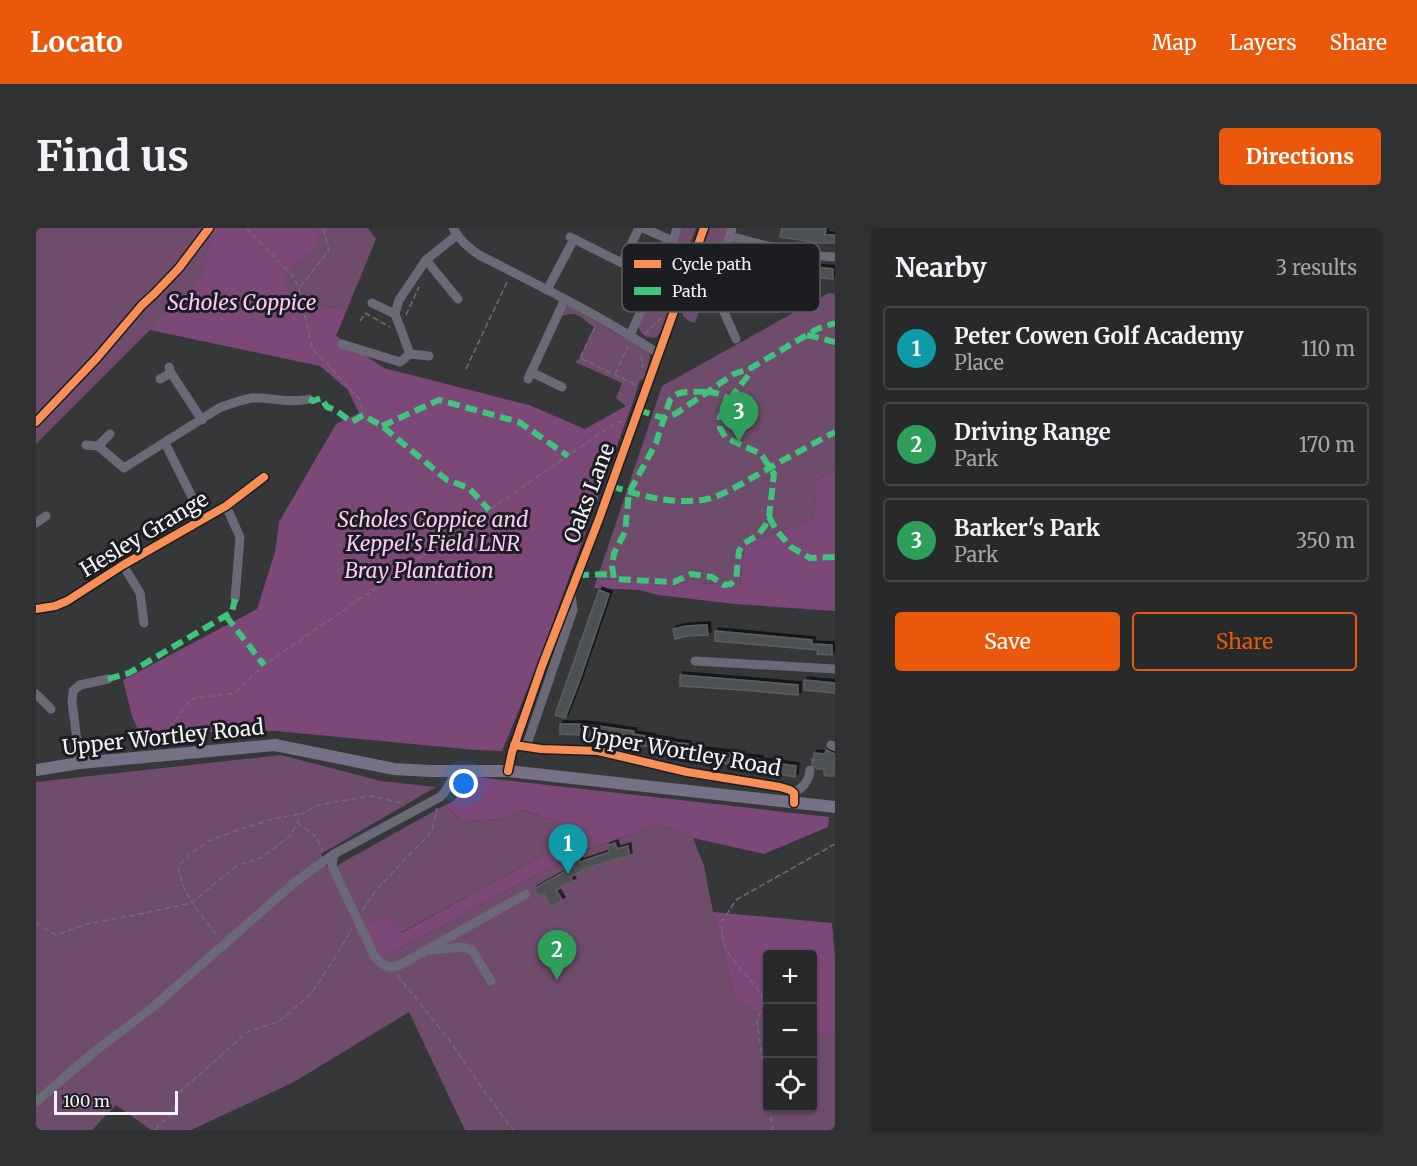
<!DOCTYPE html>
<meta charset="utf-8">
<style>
:root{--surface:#28292b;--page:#303133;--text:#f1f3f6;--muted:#a5a6a9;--line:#444547;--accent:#ea580c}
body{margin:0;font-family:Merriweather,serif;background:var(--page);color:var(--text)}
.controls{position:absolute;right:18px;bottom:18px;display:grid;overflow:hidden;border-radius:6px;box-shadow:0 2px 4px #0004}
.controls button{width:54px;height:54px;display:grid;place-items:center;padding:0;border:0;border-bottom:2px solid var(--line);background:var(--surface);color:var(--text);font:30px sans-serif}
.scale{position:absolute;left:18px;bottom:15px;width:124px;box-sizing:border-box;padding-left:6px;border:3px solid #f2f4f7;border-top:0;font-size:16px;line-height:21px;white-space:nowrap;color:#f2f4f7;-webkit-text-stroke:4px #1c1d20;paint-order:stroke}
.you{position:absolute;left:428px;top:556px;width:21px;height:21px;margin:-15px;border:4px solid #fff;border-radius:50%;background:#1a73e8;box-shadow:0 0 0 9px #1a73e833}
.badge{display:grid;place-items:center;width:39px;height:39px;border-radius:50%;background:var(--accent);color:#fff;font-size:20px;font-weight:700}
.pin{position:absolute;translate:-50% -50px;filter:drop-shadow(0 2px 3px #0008)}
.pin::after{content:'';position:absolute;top:32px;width:21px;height:18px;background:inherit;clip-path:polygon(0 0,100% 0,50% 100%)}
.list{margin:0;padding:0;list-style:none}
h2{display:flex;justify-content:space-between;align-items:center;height:78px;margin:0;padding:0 24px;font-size:26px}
h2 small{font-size:20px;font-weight:400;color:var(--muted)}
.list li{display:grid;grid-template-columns:39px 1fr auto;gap:18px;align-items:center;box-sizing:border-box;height:84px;margin:0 12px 12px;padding:0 12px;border:2px solid var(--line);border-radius:6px}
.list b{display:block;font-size:22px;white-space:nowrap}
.list p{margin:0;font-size:20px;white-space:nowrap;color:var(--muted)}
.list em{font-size:20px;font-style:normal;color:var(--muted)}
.actions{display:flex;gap:12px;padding:18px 24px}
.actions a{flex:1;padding:14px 0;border:2px solid var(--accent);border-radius:6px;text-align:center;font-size:21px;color:var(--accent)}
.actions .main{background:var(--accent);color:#fff}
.icon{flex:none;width:33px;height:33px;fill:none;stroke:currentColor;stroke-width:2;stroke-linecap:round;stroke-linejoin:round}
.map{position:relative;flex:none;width:799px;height:902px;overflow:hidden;border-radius:6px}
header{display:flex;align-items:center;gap:36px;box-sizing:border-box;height:84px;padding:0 30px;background:var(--accent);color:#fff}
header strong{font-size:28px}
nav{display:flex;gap:33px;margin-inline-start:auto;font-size:21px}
.intro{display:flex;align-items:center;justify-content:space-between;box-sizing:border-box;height:144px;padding:0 36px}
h1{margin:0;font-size:42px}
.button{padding:15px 27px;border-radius:6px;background:var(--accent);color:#fff;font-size:21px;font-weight:700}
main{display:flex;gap:36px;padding:0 36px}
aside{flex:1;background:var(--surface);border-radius:6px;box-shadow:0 2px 4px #0004}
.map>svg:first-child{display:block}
.green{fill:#6f4b6c}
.forest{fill:#7b4878}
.building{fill:#4e5152;stroke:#5c5e5f;stroke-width:1.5;filter:url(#shadow)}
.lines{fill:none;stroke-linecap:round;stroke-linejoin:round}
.path{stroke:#6e6c75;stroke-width:1.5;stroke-dasharray:6 3;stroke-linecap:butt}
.minor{stroke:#6b6877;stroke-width:9}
.major{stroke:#767184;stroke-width:12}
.quiet{stroke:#40c37c;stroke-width:6;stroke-dasharray:12 6;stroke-linecap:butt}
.cycleway-casing{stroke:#1c1d20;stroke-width:11}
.cycleway{stroke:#f78f57;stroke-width:8}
.labels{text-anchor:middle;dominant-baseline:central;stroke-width:6;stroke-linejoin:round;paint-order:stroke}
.park-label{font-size:21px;font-style:italic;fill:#fdc9f8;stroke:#1c1d20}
.street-label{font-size:21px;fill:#f2f4f7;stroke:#1c1d20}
.key{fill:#1c1d20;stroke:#5c5e60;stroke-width:1.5}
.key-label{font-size:16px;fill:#f2f4f7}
</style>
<header>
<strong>Locato</strong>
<nav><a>Map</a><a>Layers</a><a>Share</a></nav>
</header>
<div class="intro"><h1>Find us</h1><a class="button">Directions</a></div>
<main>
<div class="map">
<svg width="799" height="902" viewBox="0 0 799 902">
<defs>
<filter id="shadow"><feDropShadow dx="3" dy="-3" stdDeviation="0" flood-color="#0009"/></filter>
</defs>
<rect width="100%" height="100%" fill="#353739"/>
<g class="green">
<polygon points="0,0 332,0 340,11 312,79 284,80 283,103 116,100 0,216"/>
<path d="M646,0H660L632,79C630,91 628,99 621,109C610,112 600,104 603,92L626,47Z"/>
<path d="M672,0H692L683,50L673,57C663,55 659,52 658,42Z"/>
<path d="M657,65L676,67L682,72L665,77L659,95L653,93L647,88C646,78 648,69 657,65Z"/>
<polygon points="793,65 799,66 799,241 779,253 778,291 709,315 704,357 561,351 626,158"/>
<path d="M533,78L613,124L614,130L608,151L604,152L597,174L590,178L580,170L586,155L539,134L543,131L558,99C544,90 542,81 524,89L529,79Z"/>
<polygon points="245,527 345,553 400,559 285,626 293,642 409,577 426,593 466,591 485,582 523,594 525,617 364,705 353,688 337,735 539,626 623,596 657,610 668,638 677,684 699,772 731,790 732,880 776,880 777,804 799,807 799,902 429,902 373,784 258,854 155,902 115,902 80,877 56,902 0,902 0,554"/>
</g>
<g class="forest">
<polygon points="180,0 279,0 282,16 247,47 264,98 284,80 312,79 300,108 348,140 493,177 549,201 597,174 501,438 466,523 440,522 240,503 167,504 106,511 96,488 87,452 221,381 239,324 243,294 300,196 323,185 312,162 284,138 114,102 168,48 175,6"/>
<polygon points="799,241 799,383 699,376 622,367 603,362 558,360 561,351 704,357 709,315 778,291 779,253"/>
<polygon points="432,548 793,589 792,599 728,626 657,610 623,596 539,626 337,735 324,700 353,688 365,705 525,617 523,594 486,582 466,591 426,593 409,577 418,573"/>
<polygon points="677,684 796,695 799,730 799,807 777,804 776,726 732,726 731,790 699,772"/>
</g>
<g class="building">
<polygon points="746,0 790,0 789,7 799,7 799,15 783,15 744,9"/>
<polygon points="761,37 797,41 797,51 760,48"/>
<polygon points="563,362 573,366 543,454 529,490 519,487"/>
<polygon points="671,397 672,407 651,408 639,411 637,401 650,398"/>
<polygon points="679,403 776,412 776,416 796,417 796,427 781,426 782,422 679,413"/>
<polygon points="644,447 762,457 762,467 706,462 644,458"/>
<polygon points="768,452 799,455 799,465 768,462"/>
<polygon points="524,496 548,496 598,503 597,506 616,509 616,510 634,513 634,514 652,516 651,520 706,527 706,529 724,531 724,533 760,538 759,549 726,543 726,542 709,540 709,538 654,531 654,527 636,525 637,523 619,521 619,519 601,517 601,514 547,507 524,506"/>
<polygon points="790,522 799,526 799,548 790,548 788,546 788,541 781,541 776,536 776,531 778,532 778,525 789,526"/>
<polygon points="579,615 581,621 592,618 593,628 583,630 547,642 534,649 537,653 520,662 526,672 515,679 508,666 503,669 498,661 530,643 528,638 543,630 544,634 574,624 571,618"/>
</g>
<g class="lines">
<g class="path">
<polyline points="210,0 257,48 263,60 276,120 324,172 327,187"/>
<polyline points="264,59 293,22 287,0"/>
<polyline points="329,85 354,99"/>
<polyline points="370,87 383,59"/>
<polyline points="324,93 329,86"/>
<polyline points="559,99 544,130 600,157"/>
<polyline points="609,106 625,90"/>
<polyline points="605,127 607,140"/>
<polyline points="430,141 472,52"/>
<polyline points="579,146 592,118"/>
<polyline points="126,516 131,503 155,471 199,465 228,437 578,196 589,193"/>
<polyline points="261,594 279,608 287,623"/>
<polyline points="326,683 341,661 396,603 401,580"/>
<polyline points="0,695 20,707 51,696 109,685 155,675 202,637 225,630 254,608 266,586 282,577 334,568 362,574 368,578"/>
<path d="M180,706C162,683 147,668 142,638L154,626L173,613L202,602L241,590L265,586"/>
<polyline points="361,747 415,814 446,860 477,902"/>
<polyline points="732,869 721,794 727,776 725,765 694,728 687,712 685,695 700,672 799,616"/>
<polyline points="733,880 737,902"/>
<polyline points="120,902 123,896 135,888 144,864 211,804 242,794 274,767 300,728 316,700"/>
</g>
<g class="minor">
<path d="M417,0C423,12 432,19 443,27C504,58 565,88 623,126"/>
<polyline points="607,0 637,13"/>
<path d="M694,8C728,17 763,28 799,29"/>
<polyline points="534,9 586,35 603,0"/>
<polyline points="390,32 422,71"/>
<polyline points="689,32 696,34 733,32 739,20"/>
<path d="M648,56C655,58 664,62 671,61C691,59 687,37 690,23C691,15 694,7 696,0"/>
<polyline points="677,59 700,111"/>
<polyline points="511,62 538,11"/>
<polyline points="336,75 359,86"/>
<polyline points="594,107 637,13 641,0"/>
<polyline points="306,116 364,134 374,126"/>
<polyline points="393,128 374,126 359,86 363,72 390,32 421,7"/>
<polyline points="495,144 526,159"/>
<polyline points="135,145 166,192"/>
<polyline points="124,151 135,145 133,139"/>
<polyline points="492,151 529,71"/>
<polyline points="129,215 167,291"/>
<polyline points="50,217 62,218 74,206"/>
<path d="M62,218L88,240L183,180C194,176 204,172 216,170C235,169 254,176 273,171"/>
<polyline points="190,278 204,309 199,371"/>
<polyline points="0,295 10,288"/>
<polyline points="87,337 104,365 108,395"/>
<polyline points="0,381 19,378 31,373 87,337 190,278 228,249"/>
<polyline points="659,433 799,441"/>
<polyline points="0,466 15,481"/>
<polyline points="478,517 505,521 562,523 651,544 744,559 754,562 758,565 758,575"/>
<polyline points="795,517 799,519"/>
<polyline points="490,519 537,382 535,366"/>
<polyline points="44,535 36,474 37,463 44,457 72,451"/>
<polyline points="472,543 476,524 506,438 563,291 668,0"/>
<path d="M758,565C767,559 773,554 774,542"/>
<path d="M298,626L296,638L339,729C347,737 351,741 362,738L490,666"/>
<polyline points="395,722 427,719 436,722 455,753"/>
<polyline points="0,874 58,824 116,780 259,654 298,626 404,569 408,565 422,542"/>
</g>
<polyline class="major" points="0,542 44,535 239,517 358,541 394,543 472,543 799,579"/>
<g class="quiet">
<polyline points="771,107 799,114"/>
<path d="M671,164L680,165L694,171L684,189V200L690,210L725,226L738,246L733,289L729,298L722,307L707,316L703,323L700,351L695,356L688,357L676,349L655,346L638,354L578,351L576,338L578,325L589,304L593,265L620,215L634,172C641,161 659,164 671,164Z"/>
<path d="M273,171L277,173L285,170L291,179C302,182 306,188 316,194L327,187L346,198L411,252L433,260L453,282"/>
<polyline points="694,171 714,145 715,140"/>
<polyline points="602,182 627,190 639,186 698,146 715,140 781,101 799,95"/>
<polyline points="346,198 403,172 483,194 532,228"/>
<path d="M575,258C605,268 635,276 666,272C686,269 704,256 721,247C747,232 773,218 799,204"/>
<polyline points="733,289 741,303 755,319 774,330 799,329"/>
<polyline points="541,347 577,346"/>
<polyline points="190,388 228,437"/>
<polyline points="72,451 93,445 196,384 199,371"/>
</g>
<g class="cycleway-casing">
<g id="cycleway">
<polyline points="0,194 60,131 106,77 118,66 143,40 173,0"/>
<polyline points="0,381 19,378 31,373 87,337 190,278 228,249"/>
<polyline points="478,517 505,521 562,523 651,544 744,559 754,562 758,565 758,575"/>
<polyline points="472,543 476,524 506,438 563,291 668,0"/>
</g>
</g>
<use href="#cycleway" class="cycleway"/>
</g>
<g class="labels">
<g class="park-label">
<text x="206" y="74">Scholes Coppice</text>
<text x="397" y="291">Scholes Coppice and<tspan x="397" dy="24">Keppel's Field LNR</tspan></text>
<text x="383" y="342">Bray Plantation</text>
</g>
<g class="street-label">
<text transform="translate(553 265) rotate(-69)">Oaks Lane</text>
<text transform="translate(108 306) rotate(-31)">Hesley Grange</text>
<text transform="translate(127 509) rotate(-6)">Upper Wortley Road</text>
<text transform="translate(645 523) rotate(10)">Upper Wortley Road</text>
</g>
</g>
<rect x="586" y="15" width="198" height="69" rx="9" class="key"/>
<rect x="598" y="32" width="27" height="8" fill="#f78f57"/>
<rect x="598" y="59" width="27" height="8" fill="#40c37c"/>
<g class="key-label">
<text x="636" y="42">Cycle path</text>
<text x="636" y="69">Path</text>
</g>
</svg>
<div class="controls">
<button>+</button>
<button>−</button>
<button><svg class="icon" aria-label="locate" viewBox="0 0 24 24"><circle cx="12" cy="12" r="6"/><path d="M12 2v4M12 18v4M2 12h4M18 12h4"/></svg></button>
</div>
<div class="scale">100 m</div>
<div class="you"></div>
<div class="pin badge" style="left:532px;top:646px;background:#0f9aa8">1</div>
<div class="pin badge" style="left:521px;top:752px;background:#2e9e5b">2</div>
<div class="pin badge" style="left:703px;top:214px;background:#2e9e5b">3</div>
</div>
<aside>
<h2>Nearby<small>3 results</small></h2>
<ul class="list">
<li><span class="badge" style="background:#0f9aa8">1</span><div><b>Peter Cowen Golf Academy</b><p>Place</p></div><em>110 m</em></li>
<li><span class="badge" style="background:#2e9e5b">2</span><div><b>Driving Range</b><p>Park</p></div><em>170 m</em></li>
<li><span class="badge" style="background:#2e9e5b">3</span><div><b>Barker's Park</b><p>Park</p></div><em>350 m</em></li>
</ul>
<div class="actions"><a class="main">Save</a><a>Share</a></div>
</aside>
</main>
